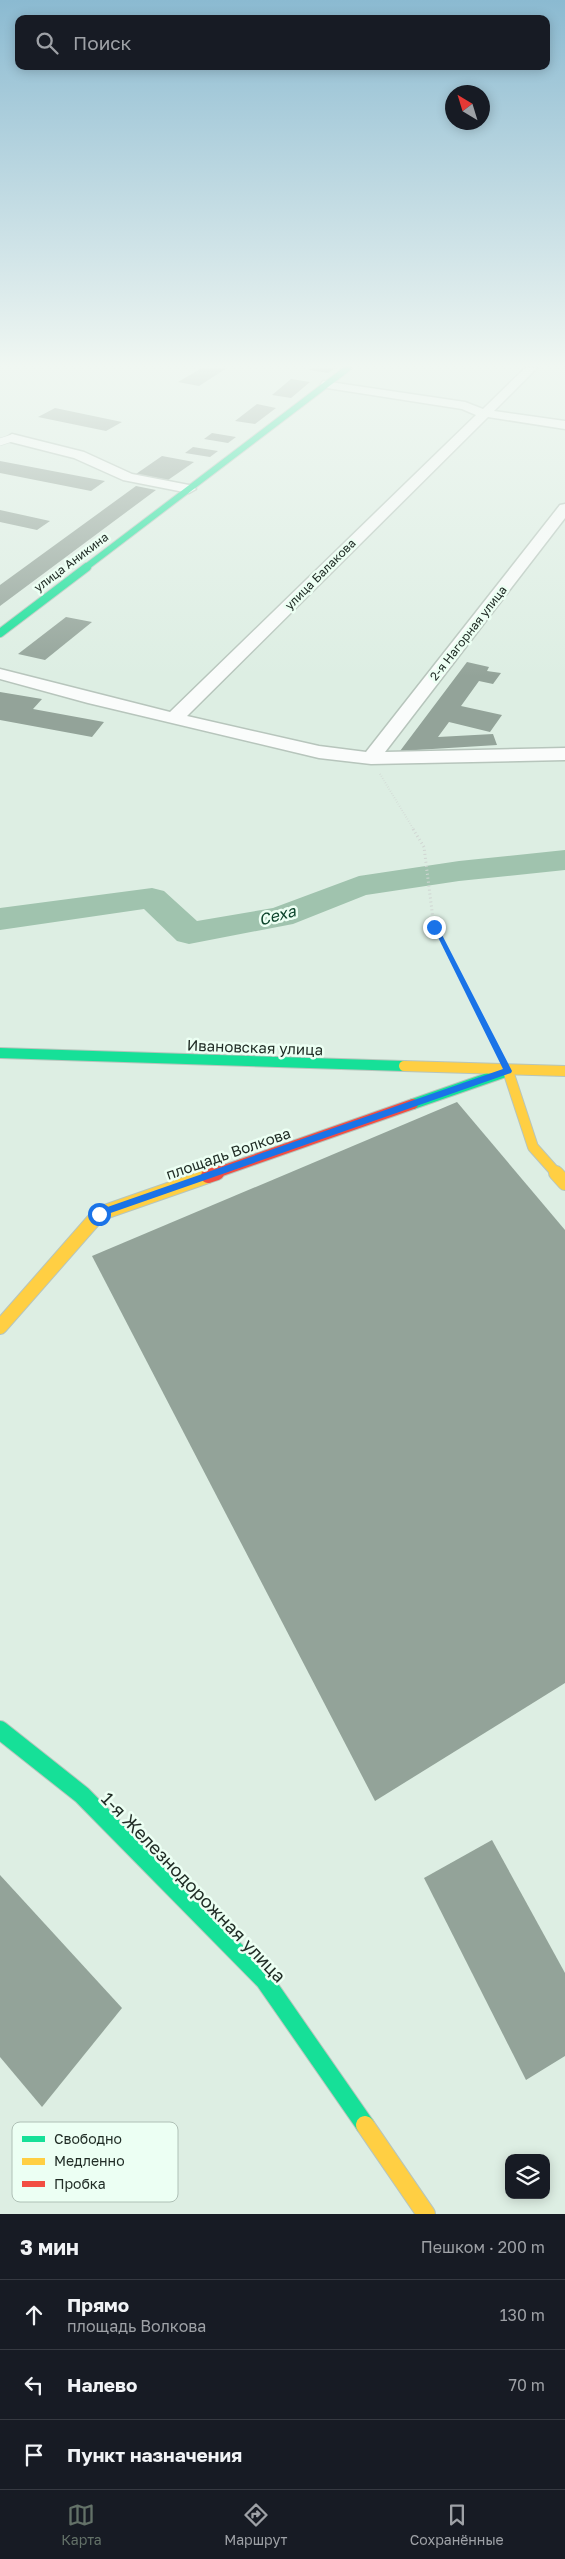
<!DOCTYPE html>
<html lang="ru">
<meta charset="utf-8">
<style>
:root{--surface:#171b24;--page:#242831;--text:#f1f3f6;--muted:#9ea1a6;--line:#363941;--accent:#637168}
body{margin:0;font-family:"Golos Text",sans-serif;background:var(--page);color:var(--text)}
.controls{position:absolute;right:15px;bottom:15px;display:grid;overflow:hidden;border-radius:10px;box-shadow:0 2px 12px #0003}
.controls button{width:45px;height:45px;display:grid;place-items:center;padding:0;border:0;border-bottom:1px solid var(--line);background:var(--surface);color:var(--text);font:25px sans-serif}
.compass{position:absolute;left:445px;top:85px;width:45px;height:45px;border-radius:50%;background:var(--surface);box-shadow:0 2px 12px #0003;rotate:322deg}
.stop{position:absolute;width:15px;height:15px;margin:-11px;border:4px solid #1a73e8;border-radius:50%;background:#fff}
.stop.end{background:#1a73e8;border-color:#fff;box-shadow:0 1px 5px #0008}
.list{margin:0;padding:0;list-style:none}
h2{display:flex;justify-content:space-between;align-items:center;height:65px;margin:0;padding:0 20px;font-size:21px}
h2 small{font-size:16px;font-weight:400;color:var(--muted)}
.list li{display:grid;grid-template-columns:32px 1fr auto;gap:15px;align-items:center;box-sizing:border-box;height:70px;padding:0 20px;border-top:1px solid var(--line)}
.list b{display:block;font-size:19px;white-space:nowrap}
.list p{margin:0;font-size:16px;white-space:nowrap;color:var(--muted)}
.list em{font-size:16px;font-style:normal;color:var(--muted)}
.icon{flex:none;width:28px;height:28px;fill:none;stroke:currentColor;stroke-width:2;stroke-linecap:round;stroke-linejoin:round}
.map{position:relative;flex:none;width:565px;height:2214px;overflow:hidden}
.search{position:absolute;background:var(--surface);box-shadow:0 2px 12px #0003;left:15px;right:15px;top:15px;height:55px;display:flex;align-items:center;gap:12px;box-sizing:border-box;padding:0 18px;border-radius:10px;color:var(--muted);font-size:19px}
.sheet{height:275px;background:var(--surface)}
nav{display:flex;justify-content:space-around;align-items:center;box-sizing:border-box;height:70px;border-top:1px solid var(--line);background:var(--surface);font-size:14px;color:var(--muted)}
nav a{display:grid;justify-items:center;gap:2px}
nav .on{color:var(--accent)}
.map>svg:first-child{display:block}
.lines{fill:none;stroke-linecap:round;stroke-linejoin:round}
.river{fill:#a0c3ae;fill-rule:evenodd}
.building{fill:#93a399}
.lane-casing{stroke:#b7c5bc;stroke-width:8}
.street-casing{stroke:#b7c5bc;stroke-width:3}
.fast-far3-casing{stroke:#b7c5bc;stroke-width:8}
.fast-far2-casing{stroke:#b7c5bc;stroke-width:10}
.fast-far1-casing{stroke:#b7c5bc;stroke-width:12}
.fast-casing{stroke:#b7c5bc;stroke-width:20}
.slow-far2-casing{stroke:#b7c5bc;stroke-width:12}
.slow-far1-casing{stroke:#b7c5bc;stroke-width:16}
.slow-casing{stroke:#b7c5bc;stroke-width:20}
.jam-far1-casing{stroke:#b7c5bc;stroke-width:12}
.jam-casing{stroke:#b7c5bc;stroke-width:16}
.path-far1{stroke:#d1d6d3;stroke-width:2;stroke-dasharray:0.5 2;stroke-linecap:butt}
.path{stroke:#d1d6d3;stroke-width:3;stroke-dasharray:1 3;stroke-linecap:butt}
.lane{stroke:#fafcfb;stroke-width:7}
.street{fill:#fafcfb;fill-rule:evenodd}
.fast-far3{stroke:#16e098;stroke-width:6}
.fast-far2{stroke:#16e098;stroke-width:8}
.fast-far1{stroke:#16e098;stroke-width:10}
.fast{stroke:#16e098;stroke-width:18}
.slow-far2{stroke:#ffcf43;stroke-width:10}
.slow-far1{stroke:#ffcf43;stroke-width:14}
.slow{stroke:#ffcf43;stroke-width:18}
.jam-far1{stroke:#f24e42;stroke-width:10}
.jam{stroke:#f24e42;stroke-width:14}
.route{fill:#1a73e8}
.labels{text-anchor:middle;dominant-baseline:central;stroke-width:5;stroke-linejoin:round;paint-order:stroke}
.far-street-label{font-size:12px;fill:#212d26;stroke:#ecfff3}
.street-label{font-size:15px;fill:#212d26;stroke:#ecfff3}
.water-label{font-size:16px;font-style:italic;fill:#0b432a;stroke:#ecfff3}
.near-street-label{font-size:18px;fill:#212d26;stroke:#ecfff3}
.key{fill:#ecfff3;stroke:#afc0b6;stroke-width:1}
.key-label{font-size:14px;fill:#212d26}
</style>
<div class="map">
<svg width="565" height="2214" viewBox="0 0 565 2214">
<rect width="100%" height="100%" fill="#ddeee3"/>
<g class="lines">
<polygon class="river" points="565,850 565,870 459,881 366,895 293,924 189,944 177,941 144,909 0,930 0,908 152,888 164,891 197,921 273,908 359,876 459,861"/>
</g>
<g class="building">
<polygon points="202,368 227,368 199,386 178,382"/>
<polygon points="313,368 335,368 328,373 309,370"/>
<polygon points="291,379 310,382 291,398 272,395"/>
<polygon points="257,404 276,408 255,424 235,421"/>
<polygon points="55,408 122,422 106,431 38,417"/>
<polygon points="212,433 236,437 228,443 204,439"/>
<polygon points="193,447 218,451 210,457 185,453"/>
<polygon points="162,456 194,462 168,480 136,474"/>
<polygon points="0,461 105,481 91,491 0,473"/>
<polygon points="136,486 156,490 0,606 0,585"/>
<polygon points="0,510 50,521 37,530 0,522"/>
<polygon points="66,617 92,622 45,660 18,654"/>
<polygon points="467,662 489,667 487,671 501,673 493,684 479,681 461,706 502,715 490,732 449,722 438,737 493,734 497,745 400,751"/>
<polygon points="0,692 42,699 33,709 104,722 92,737 0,720"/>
<polygon points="457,1102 565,1230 565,1683 375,1801 92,1256"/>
<polygon points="492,1840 565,1973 565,2056 526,2080 424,1878"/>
<polygon points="0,1875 122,2008 42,2107 0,2057"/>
</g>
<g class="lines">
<g class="lane-casing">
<polyline id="lane" points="0,442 12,438"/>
</g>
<g class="street-casing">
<g id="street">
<polygon points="525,368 537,368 494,411 565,421 565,429 488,417 187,716 319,746 366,752 560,505 565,504 565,518 385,752 565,748 565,760 371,764 319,758 88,703 0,679 0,669 170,712 476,415 462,409 327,388 321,384 323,381 465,402 483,409"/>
<polygon points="12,434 84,452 132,474 189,485 196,489 189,493 123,480 74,458 7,441 6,438"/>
</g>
</g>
<g class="fast-far3-casing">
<polyline id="fast-far3" points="85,568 348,368"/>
</g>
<g class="fast-far2-casing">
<polyline id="fast-far2" points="0,633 87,567"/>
</g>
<g class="fast-far1-casing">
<g id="fast-far1">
<polyline points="0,1053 404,1066"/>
<polyline points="413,1104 508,1071"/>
</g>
</g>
<g class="fast-casing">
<polyline id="fast" points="0,1730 82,1795 265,1981 365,2125"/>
</g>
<g class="slow-far2-casing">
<g id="slow-far2">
<polyline points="404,1066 565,1071"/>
<polyline points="508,1071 533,1147 557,1174"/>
</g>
</g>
<g class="slow-far1-casing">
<g id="slow-far1">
<polyline points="556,1173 565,1183"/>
<polyline points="0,1327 99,1214 208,1176"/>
</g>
</g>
<g class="slow-casing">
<polyline id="slow" points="365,2125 426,2214"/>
</g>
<g class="jam-far1-casing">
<polyline id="jam-far1" points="213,1174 413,1104"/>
</g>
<g class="jam-casing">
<polyline id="jam" points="208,1176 217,1173"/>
</g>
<polyline class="path-far1" points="380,774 414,830"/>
<polyline class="path" points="413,829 424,847 434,927 497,1050"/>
<use href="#lane" class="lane"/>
<use href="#street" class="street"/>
<use href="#fast-far3" class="fast-far3"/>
<use href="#fast-far2" class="fast-far2"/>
<use href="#fast-far1" class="fast-far1"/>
<use href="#fast" class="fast"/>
<use href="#slow-far2" class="slow-far2"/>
<use href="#slow-far1" class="slow-far1"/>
<use href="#slow" class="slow"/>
<use href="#jam-far1" class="jam-far1"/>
<use href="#jam" class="jam"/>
</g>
<linearGradient id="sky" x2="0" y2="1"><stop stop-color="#8bbad1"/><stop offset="0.54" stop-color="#f0f7f2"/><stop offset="1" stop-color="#f0f7f2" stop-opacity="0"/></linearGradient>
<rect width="565" height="677" fill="url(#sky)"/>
<polygon class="route" points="432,925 438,927 512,1071 511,1073 102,1216 96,1216 96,1211 503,1069"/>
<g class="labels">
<g class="far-street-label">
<text transform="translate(71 562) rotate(-37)">улица Аникина</text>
<text transform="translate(320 574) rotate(-45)">улица Балакова</text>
<text transform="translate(468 633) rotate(-52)">2-я Нагорная улица</text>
</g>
<g class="street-label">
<text transform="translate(255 1047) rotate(2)">Ивановская улица</text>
<text transform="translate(228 1153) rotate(-19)">площадь Волкова</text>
</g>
<g class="water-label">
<text transform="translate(277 915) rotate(-15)">Сеха</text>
</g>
<g class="near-street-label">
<text transform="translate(194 1887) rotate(46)">1-я Железнодорожная улица</text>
</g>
</g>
<rect x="12" y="2122" width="166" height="80" rx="8" class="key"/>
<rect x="22" y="2136" width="23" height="6" fill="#16e098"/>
<rect x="22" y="2158" width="23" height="7" fill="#ffcf43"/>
<rect x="22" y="2181" width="23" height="6" fill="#f24e42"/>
<g class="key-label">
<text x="54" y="2144">Свободно</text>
<text x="54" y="2166">Медленно</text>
<text x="54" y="2189">Пробка</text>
</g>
</svg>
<div class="controls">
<button><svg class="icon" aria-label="layers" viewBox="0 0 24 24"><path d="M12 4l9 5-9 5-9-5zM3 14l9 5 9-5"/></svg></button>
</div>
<svg class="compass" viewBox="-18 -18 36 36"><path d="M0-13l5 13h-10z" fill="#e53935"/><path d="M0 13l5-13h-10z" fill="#9ea1a6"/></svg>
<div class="stop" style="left:99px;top:1214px"></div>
<div class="stop end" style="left:434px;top:927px"></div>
<div class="search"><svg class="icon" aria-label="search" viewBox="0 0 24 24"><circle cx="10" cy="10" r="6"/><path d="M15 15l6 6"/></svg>Поиск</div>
</div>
<section class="sheet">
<h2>3 мин<small>Пешком · 200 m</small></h2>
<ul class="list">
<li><svg class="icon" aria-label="ahead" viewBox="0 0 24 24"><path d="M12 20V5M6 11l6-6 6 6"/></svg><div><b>Прямо</b><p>площадь Волкова</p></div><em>130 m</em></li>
<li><svg class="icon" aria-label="left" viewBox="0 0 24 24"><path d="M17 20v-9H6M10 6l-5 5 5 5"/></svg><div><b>Налево</b></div><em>70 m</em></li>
<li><svg class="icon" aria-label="arrive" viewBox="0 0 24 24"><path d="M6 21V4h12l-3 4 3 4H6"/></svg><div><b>Пункт назначения</b></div></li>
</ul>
</section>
<nav>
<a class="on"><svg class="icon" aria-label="map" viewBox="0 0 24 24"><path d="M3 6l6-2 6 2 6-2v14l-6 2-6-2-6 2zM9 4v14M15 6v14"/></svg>Карта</a>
<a><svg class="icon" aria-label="directions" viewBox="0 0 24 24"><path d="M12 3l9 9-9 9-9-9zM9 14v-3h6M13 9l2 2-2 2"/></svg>Маршрут</a>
<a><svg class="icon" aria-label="saved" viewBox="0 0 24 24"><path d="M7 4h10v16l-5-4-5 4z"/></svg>Сохранённые</a>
</nav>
